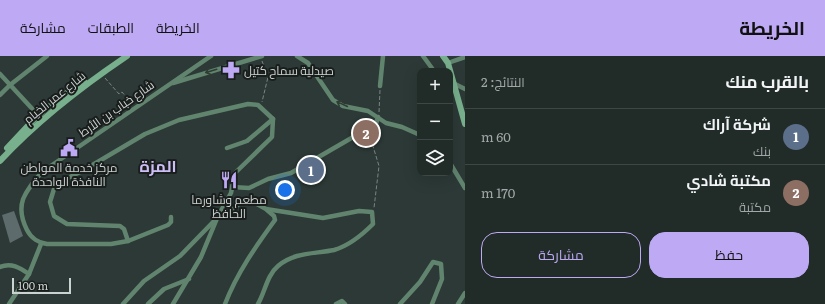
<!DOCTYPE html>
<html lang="ar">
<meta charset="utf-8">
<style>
:root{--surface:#212b28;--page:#2d3734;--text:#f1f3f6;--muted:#a2a7a8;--line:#3e4745;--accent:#bea9f4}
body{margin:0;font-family:Literata,Cairo,serif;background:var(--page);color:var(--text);direction:rtl}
.controls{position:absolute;right:12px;top:12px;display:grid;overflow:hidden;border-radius:8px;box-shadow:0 4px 16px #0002}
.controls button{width:36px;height:36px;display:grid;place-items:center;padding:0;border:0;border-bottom:1px solid var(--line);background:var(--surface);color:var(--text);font:20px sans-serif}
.scale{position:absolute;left:12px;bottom:10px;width:59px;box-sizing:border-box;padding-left:4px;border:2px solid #cbd3d1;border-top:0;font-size:11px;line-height:14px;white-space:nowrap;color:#cbd3d1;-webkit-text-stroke:3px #191e1d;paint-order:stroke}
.you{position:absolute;left:285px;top:134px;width:14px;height:14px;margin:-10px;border:3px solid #fff;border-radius:50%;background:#1a73e8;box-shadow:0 0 0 6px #1a73e833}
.badge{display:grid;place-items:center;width:26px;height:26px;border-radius:50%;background:var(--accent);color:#fff;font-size:13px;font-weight:700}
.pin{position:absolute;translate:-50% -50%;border:2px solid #fff;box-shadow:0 1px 4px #0006}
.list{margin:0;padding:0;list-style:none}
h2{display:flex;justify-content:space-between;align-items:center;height:52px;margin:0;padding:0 16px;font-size:17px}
h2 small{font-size:13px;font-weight:400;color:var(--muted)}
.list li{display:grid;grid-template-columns:26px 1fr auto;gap:12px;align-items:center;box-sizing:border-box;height:56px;padding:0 16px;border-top:1px solid var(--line)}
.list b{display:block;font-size:15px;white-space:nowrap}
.list p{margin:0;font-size:13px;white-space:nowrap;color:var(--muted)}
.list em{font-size:13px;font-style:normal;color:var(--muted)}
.actions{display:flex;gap:8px;padding:12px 16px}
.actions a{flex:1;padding:9px 0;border:1px solid var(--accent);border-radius:16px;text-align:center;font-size:14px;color:var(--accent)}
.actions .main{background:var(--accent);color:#111}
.icon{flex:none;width:22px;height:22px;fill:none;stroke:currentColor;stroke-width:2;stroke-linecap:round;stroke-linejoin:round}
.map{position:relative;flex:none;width:465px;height:248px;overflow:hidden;direction:ltr}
header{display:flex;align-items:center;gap:24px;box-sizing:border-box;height:56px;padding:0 20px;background:var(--accent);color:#111}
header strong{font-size:19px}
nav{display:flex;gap:22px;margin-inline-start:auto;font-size:14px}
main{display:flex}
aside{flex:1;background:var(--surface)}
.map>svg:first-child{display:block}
.building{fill:#5d6b6c}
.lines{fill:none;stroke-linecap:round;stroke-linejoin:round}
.path{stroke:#7a8582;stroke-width:1;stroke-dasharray:4 2;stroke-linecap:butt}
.street{stroke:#61846e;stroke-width:4.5}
.secondary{stroke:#78b08d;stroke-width:6}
.oneway{stroke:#2f3d35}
.labels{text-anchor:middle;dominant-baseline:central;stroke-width:4;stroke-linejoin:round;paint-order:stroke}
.poi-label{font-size:12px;fill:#cbd3d1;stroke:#191e1d}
.street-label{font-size:12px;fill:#cbd3d1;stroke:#191e1d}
.district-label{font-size:16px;font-weight:bold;fill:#cdbef7;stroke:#191e1d}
</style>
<header>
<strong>الخريطة</strong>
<nav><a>الخريطة</a><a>الطبقات</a><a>مشاركة</a></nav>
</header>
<main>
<aside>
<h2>بالقرب منك<small>النتائج: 2</small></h2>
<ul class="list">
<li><span class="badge" style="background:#5c6f8a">1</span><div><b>شركة آراك</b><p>بنك</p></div><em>60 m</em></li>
<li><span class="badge" style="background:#8d6e63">2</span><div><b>مكتبة شادي</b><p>مكتبة</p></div><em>170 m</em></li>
</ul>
<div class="actions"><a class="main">حفظ</a><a>مشاركة</a></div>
</aside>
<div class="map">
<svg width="465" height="248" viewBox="0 0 465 248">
<rect width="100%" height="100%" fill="#2c3936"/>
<polygon class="building" points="14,155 23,180 10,187 2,159"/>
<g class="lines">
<g class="path">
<polyline points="262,5 268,21 262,46"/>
<polyline points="105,22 119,38 122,36 133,49"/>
<polyline points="379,56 380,34"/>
<polyline points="369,77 379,110 374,152"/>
</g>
<g class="street">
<polyline points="297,0 308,7 333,44 343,50 368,55 386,67 402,71 420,79"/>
<polyline points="423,0 434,15"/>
<polyline points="448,7 465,1"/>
<polyline points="0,18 38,59"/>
<polyline points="173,27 262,0"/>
<polyline points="455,28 465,33"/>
<polyline points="380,30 383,0"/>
<polyline points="0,39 10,29 47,0"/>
<polyline points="227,92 247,85 273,63"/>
<polyline points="450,107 465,132"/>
<polyline points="232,131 249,132 268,123 291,117 367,73 375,71 378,61"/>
<path d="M224,150L231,155L241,146H253L266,153L323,162L359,155L372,156L373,168C363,178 348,190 334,194C315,198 294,196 278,210C267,219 265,236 258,248"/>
<path d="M171,161V166L168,169L128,185L111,188H47C39,187 31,182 27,174C14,148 25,136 42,116L211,0"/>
<polyline points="128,185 124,173 120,170 67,168 54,160 50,146 54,133 64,124 84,114 145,78 179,64 248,48 258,49 273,63 272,81 235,117 231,137 218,160 201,201 173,248"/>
<path d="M0,211C11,206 20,212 29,218"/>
<polyline points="9,248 29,218 41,188"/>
<polyline points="123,248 144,225 180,200 216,163"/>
<polyline points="148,248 164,233 189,223"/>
<path d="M225,248C237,217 256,190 275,164L274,160L267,154"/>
<polyline points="336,248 342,245 345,248"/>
<polyline points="400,248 420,226 433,206 441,208 442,223 432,248"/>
<polyline points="458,248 465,237"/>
</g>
<g class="secondary">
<polyline points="443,0 448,7 465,68"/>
<polyline points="7,92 38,59 84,24"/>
<path d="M0,105C38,64 81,31 127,0"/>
</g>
</g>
<defs><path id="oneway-shaft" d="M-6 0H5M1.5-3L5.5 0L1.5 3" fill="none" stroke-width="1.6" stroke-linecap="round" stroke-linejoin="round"/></defs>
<g class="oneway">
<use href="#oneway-shaft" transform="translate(211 15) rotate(163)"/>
<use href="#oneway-shaft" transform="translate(342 48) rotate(-155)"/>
</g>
<defs>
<g id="pharmacy-bare" transform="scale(1.38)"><path d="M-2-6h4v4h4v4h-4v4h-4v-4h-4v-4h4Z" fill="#bea9f4" stroke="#191e1d" stroke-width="2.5" paint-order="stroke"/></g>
<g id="civic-bare" transform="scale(1.38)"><path d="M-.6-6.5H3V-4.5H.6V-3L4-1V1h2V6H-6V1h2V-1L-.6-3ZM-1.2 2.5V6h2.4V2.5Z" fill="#bea9f4" stroke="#191e1d" stroke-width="2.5" paint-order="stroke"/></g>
<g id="restaurant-bare" transform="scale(1.38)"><path d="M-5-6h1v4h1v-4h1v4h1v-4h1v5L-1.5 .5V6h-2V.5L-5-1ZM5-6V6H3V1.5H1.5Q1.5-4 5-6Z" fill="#bea9f4" stroke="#191e1d" stroke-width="2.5" paint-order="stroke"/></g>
</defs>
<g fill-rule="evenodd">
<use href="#pharmacy-bare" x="231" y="14"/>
<use href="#civic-bare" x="69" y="92"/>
<use href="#restaurant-bare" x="229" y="124"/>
</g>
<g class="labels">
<g class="poi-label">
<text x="244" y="14" text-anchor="start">صيدلية سماح كتيل</text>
<text x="69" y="111">مركز خدمة المواطن<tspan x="69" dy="14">النافذة الواحدة</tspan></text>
<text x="229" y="143">مطعم وشاورما<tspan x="229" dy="14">الحافظ</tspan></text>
</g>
<g class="street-label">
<text transform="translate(54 41) rotate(-39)">شارع عمر الخيام</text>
<text transform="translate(116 52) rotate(-35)">شارع خباب بن الأرط</text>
</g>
<g class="district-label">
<text x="158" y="109">المزة</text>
</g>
</g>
</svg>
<div class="controls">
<button>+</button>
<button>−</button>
<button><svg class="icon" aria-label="layers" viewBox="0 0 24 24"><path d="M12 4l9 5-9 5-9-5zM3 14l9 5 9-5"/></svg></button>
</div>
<div class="scale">100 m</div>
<div class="you"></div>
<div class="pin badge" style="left:311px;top:114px;background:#5c6f8a">1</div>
<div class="pin badge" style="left:366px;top:77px;background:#8d6e63">2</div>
</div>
</main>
